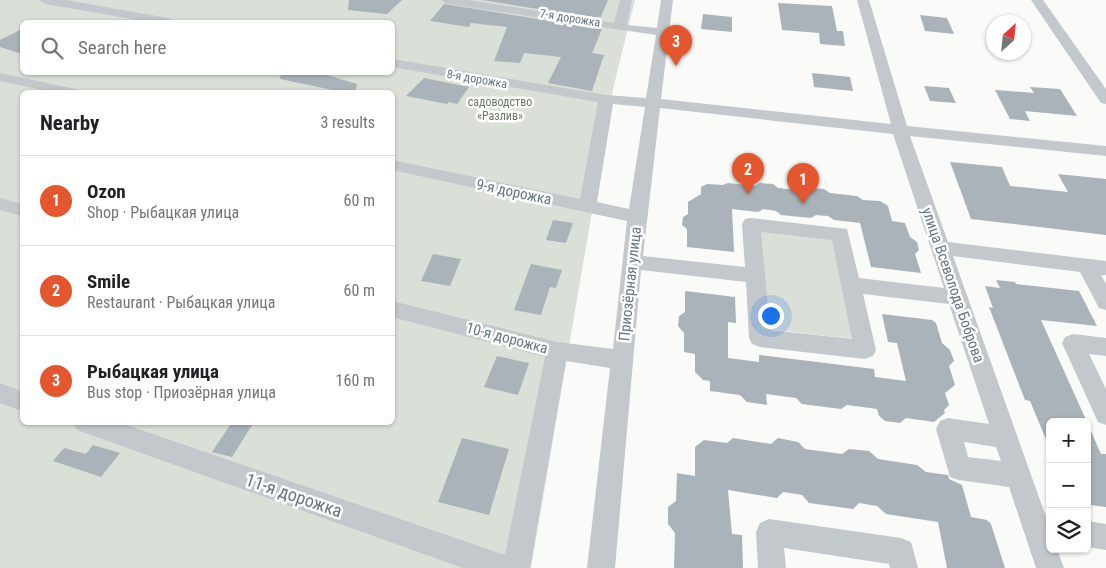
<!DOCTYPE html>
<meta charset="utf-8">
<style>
:root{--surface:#fff;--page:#f2f2f2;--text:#202124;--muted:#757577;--line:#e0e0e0;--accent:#e4572e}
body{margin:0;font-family:"Roboto Condensed",sans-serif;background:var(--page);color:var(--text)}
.controls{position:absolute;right:15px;bottom:15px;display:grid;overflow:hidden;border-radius:8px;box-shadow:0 1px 4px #0004}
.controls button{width:45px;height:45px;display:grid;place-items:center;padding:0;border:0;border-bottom:1px solid var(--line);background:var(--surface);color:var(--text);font:25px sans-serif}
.compass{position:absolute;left:986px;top:15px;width:45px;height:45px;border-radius:50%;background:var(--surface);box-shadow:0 1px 4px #0004;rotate:27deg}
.you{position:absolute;left:770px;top:315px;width:18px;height:18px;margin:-12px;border:4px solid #fff;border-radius:50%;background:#1a73e8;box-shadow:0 0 0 8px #1a73e833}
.badge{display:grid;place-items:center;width:32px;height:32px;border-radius:50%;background:var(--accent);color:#fff;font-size:16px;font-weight:700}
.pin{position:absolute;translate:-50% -41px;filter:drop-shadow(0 1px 2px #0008)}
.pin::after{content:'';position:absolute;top:26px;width:18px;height:15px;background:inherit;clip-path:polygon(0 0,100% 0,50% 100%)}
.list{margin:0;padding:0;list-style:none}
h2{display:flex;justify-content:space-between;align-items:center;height:65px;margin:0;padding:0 20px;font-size:21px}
h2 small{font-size:16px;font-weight:400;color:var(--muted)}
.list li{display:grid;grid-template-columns:32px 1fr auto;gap:15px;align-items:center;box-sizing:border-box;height:90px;padding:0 20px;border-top:1px solid var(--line)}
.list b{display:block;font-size:19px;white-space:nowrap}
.list p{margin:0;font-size:16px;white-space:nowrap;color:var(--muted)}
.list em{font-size:16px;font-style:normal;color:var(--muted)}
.icon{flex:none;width:28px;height:28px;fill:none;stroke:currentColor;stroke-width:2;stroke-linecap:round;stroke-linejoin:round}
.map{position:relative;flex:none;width:1106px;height:568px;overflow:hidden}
.search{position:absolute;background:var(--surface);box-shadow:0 1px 4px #0004;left:20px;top:20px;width:375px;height:55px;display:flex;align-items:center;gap:12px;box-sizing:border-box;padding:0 18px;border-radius:8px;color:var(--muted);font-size:19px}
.panel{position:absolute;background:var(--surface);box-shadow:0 1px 4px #0004;left:20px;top:90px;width:375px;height:335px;border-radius:8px}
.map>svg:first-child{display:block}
.green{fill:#dadfd7;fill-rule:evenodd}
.building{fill:#aab3b9}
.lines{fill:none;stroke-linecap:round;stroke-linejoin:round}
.minor{fill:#c3c8cc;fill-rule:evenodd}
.labels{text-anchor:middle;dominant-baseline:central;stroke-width:5;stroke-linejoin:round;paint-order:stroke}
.far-street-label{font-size:12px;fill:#657683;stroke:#fff}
.far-park-label{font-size:12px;fill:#687a64;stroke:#fff}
.street-label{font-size:15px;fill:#657683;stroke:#fff}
.near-street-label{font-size:18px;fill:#657683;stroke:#fff}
</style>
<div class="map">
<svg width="1106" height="568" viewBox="0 0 1106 568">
<rect width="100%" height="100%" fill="#fafaf8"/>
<g class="green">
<path d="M0,0H635L613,89L531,568H0ZM22,22H392V72H22ZM22,92H392V422H22Z"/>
<polygon points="759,231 833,238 853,339 768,329"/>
</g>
<g class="building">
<polygon points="349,0 402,0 387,14 348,10"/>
<polygon points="482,0 608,0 600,19"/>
<polygon points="778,3 832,6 837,31 843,31 845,46 820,44 819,33 782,30"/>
<polygon points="444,4 602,29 592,53 604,55 592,91 548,83 561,57 524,53 520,63 494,61 507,27 471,23 469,27 430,21"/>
<polygon points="703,14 732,17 732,32 701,29"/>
<polygon points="920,15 947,18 954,34 925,31"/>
<polygon points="22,29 22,54 0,47 0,40"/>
<polygon points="281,72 317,72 357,84 355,92 342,92 280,79"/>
<polygon points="812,73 850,77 853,91 814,87"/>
<polygon points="424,78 469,87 457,104 449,102 447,104 406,96"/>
<polygon points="924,86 949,88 956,103 930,101"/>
<polygon points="1030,87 1060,89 1077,116 1025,111 1030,121 1010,119 995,90 1034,93"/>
<polygon points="950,162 1002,167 1010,186 1068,192 1058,174 1106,179 1106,235 971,219"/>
<polygon points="728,183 755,186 760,183 773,184 778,188 805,191 810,188 824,189 830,193 857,196 863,200 880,201 888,206 892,221 905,223 910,237 917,242 919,250 915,254 921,273 871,267 860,223 834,220 828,216 816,215 811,218 781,215 776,211 763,209 758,212 732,209 734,252 687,247 687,229 682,225 683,217 688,214 688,202 701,194 701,187 707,184 723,185"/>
<polygon points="553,220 573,223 566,243 546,240"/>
<polygon points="433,254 461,259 450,286 421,281"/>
<polygon points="531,264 562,270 556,288 550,287 541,315 514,310"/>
<polygon points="996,280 1015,282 1016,284 1079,291 1097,326 1041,320 1087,422 1050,422 1050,449 1030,401 1025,400 989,307 993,308 985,286 1000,288"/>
<polygon points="685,291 735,297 736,323 728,322 728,358 759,362 759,355 874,369 875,377 906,381 897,343 888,342 882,314 932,320 936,323 942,343 950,350 954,361 949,366 955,385 945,393 949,405 944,410 945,413 934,422 906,418 900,423 885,421 879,416 877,409 847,405 841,409 802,404 796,398 766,394 767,405 747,402 740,395 710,391 710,381 703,380 695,372 695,354 684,352 684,333 678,326 679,316 685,312"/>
<polygon points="497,356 529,363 518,395 484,387"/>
<polygon points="232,422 254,422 232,457 212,452"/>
<polygon points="1087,422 1101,454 1106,454 1106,507 1090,505 1087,498"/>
<polygon points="462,438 509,449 489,515 438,502"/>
<polygon points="733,438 771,444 778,438 798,442 805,449 842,454 849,449 869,451 878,459 917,465 926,472 948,475 949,479 962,485 971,517 987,520 991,524 1005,568 947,568 938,522 886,514 877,506 859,503 853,509 809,503 802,495 783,492 777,498 728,490 732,534 742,535 743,568 674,568 675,533 668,524 668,507 676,501 677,473 695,476 695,447 704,440 727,443"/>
<polygon points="93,445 120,453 101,477 53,461 64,448 86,454"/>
</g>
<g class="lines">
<g class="minor">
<polygon points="39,0 66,0 168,18 174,22 149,22 45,4"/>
<path d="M441,0H470L614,23L620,0H632L627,25L657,28L661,0H673L661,99L891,124L857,0H869L907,126L1106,146V156L910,136L948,242L1106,261V275H1101L1106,284V310L1099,308L1080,272L953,256L1050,528V549H1057L1064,568H1036L1009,487L959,480L950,477L936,429L940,421L948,418L989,424L949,304L863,294L876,350L873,356L865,359L760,347L752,344L749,338L746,282L641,270L615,568H587L610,368L566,361L530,568H463L77,430L73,422H118L505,555L545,357L392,317V301L557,342L613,349L627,221L392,170V160L580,199L598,102L392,67V59L606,95L646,98L656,35L447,4ZM613,104L645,107L629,209L597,202ZM660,108L893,134L944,288L859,278L847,229L751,218L745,219L742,224L745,267L643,256ZM761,232L832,240L852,339L770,330ZM964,442L996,447L1001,461L968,457Z"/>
<polygon points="1031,0 1043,0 1106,89 1106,104 1101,103"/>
<polygon points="0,73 75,89 77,92 52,92 0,81"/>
<polygon points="0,198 22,204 22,216 0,210"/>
<polygon points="1073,334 1106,338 1106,356 1089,354 1106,389 1106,425 1098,422 1062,343 1065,337"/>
<polygon points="0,383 22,391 22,411 0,403"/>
<polygon points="769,519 901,538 911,542 918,568 890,568 889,564 784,548 786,568 758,568 756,532 760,523"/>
<polygon points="1087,521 1106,524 1106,550 1087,547"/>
</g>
</g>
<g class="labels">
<g class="far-street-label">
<text transform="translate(570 18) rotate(9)">7-я дорожка</text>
<text transform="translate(477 79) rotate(10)">8-я дорожка</text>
</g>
<g class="far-park-label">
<text x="500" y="102">садоводство<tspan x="500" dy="14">«Разлив»</tspan></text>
</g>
<g class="street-label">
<text transform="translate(514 192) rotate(12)">9-я дорожка</text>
<text transform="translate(630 284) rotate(-84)">Приозёрная улица</text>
<text transform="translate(953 285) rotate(71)">улица Всеволода Боброва</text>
<text transform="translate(507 338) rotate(15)">10-я дорожка</text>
</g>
<g class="near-street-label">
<text transform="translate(294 495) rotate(19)">11-я дорожка</text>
</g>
</g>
</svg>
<div class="controls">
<button>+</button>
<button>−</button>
<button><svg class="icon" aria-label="layers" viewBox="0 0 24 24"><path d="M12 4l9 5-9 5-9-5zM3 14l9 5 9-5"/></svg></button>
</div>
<svg class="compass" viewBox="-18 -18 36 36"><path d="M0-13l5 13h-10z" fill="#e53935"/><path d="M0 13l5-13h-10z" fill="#757577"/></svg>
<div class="you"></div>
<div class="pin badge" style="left:803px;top:204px">1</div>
<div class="pin badge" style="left:748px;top:194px">2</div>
<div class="pin badge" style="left:676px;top:66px">3</div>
<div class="search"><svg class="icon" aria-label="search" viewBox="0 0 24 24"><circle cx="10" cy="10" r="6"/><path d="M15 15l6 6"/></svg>Search here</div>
<section class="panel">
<h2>Nearby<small>3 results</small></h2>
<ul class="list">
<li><span class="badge">1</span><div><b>Ozon</b><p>Shop · Рыбацкая улица</p></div><em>60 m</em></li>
<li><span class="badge">2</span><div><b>Smile</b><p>Restaurant · Рыбацкая улица</p></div><em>60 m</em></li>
<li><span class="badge">3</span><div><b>Рыбацкая улица</b><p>Bus stop · Приозёрная улица</p></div><em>160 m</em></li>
</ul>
</section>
</div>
